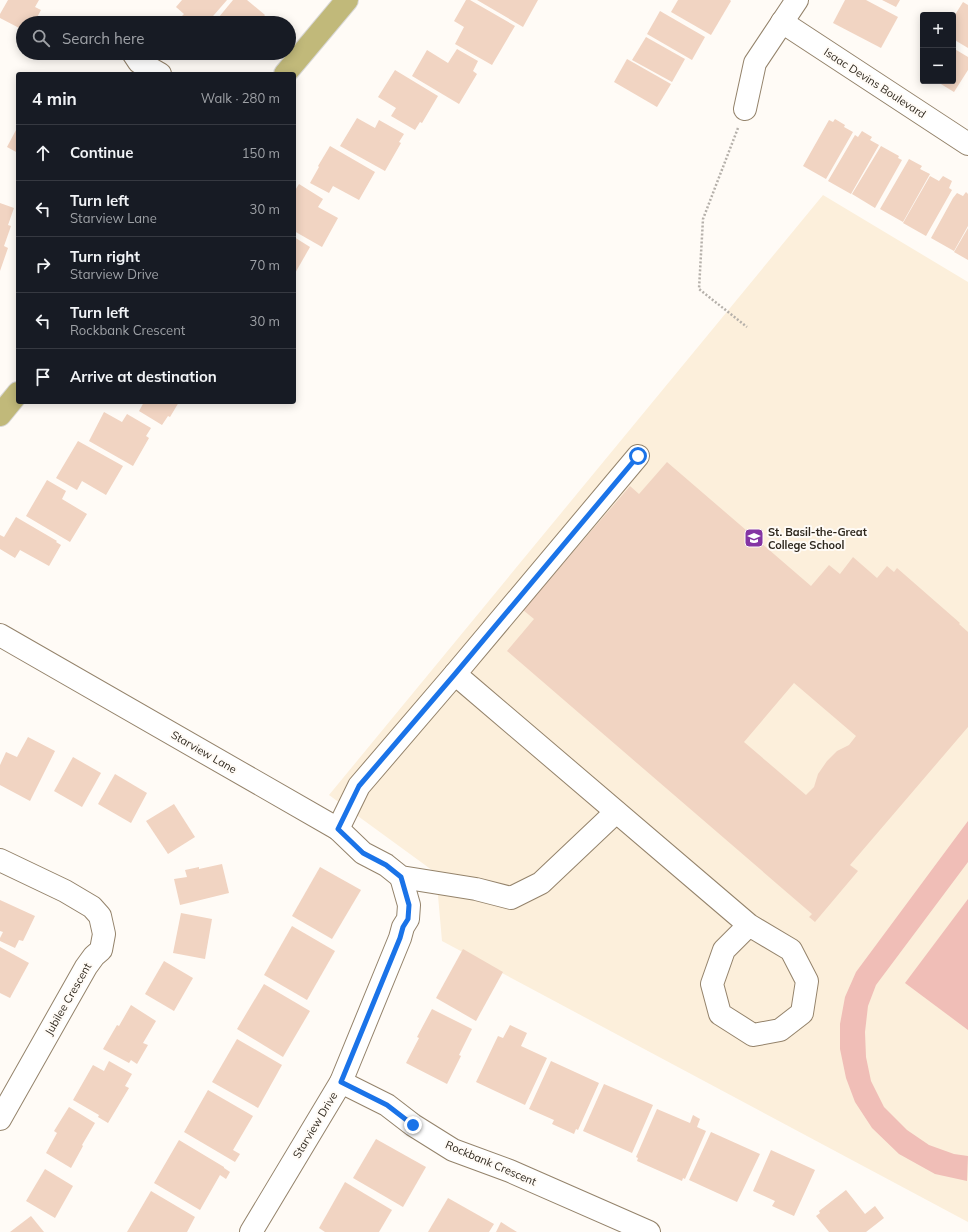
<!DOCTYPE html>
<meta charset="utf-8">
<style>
:root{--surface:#171b24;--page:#242831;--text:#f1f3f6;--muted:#9ea1a6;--line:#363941}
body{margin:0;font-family:Mulish,sans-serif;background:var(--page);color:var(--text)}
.controls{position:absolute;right:12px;top:12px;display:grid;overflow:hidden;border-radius:4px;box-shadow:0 2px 10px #0003}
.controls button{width:36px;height:36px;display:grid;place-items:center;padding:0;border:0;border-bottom:1px solid var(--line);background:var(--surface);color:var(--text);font:20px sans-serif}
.stop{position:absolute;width:12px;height:12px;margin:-9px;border:3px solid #1a73e8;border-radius:50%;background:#fff}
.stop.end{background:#1a73e8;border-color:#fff;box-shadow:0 1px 4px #0008}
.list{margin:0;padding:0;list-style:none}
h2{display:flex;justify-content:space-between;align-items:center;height:52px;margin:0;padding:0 16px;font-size:17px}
h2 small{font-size:13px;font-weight:400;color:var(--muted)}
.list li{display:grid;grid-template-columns:26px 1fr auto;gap:12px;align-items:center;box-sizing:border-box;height:56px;padding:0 16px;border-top:1px solid var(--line)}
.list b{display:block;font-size:15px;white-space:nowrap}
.list p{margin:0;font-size:13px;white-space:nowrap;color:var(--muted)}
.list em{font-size:13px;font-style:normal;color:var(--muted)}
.icon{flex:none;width:22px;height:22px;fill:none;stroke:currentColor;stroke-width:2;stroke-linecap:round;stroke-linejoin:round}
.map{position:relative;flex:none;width:968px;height:1232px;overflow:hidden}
.search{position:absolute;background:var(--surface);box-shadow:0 2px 10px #0003;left:16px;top:16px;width:280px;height:44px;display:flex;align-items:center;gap:10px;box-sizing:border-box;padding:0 14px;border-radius:22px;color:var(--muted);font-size:15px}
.panel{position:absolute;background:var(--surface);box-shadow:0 2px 10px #0003;left:16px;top:72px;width:280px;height:332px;border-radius:4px}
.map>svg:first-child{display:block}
.built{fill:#fcefdb}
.green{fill:#f0beb7}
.building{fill:#f1d4c2;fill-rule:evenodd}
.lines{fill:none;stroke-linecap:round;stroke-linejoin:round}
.minor-casing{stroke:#94836b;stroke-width:24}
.major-casing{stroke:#d9d8d6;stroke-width:24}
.path{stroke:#b5b0aa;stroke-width:2.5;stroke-dasharray:2 2;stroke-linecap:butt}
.minor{stroke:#fff;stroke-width:22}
.major{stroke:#c1b97a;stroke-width:22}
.route{stroke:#1a73e8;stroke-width:5}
.labels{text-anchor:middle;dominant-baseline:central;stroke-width:4;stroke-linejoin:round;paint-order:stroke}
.street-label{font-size:11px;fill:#2e271d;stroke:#fffbf6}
.poi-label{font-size:11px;font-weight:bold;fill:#2e271d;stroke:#fffbf6;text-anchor:start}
</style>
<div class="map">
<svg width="968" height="1232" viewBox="0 0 968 1232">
<rect width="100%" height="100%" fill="#fffbf6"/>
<polygon class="built" points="823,195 968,282 968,1222 442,941 436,873 329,795"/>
<g class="green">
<polygon points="968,821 968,862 876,985 868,1006 865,1032 866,1057 871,1081 884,1107 907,1130 929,1145 954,1154 968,1156 967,1181 935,1174 899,1154 872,1128 855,1102 846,1078 840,1049 840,1024 845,997 856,972"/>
<polygon points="968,899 968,1030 905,983"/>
</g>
<g class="building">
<polygon points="8,0 39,0 35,7 41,10 34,23 23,23 23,30 0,18 0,14"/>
<polygon points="182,0 227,0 207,23 186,23 180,18 184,14 176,7"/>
<polygon points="233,0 247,0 265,15 259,23 214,23"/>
<polygon points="466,0 470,0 515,26 492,65 455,44 464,27 454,21"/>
<polygon points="477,0 538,0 523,27"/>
<polygon points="678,0 730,0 731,1 711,35 671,12"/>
<polygon points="845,0 866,0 898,17 881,48 833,23"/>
<polygon points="882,0 900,0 896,7"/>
<polygon points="963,2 968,5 968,48 953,39 953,18"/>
<polygon points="660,11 705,37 692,60 647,34"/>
<polygon points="646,37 685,59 672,82 632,60"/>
<polygon points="953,48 968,57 968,70 954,92 936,81 953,81"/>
<polygon points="457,49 478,61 473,71 477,74 459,104 412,76 427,50 448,63"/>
<polygon points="627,59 671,84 657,107 614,82"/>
<polygon points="395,70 438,96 422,123 420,122 415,130 391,116 396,108 378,97"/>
<polygon points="357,118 375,128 379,120 404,134 399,142 401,143 385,171 340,146"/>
<polygon points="835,119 845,125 844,127 853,132 826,179 803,166 829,120 833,122"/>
<polygon points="16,130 18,131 18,153 7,147"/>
<polygon points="862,131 872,137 870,140 879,145 851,194 828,181 855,135 858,137"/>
<polygon points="330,146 375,172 359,200 333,186 329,193 310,183 319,167 318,166"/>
<polygon points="881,146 899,156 898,158 902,160 875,208 852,194"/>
<polygon points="909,159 922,166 920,169 930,174 903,222 880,209"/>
<polygon points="930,176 939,181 943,176 952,181 949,188 952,190 926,236 903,223"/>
<polygon points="299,184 323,199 318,207 338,218 322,247 294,231 294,192"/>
<polygon points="966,192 968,194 968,226 954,251 931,238 953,198 957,193 963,196"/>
<polygon points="0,203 14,208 8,225 11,226 4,246 8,248 0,271"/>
<polygon points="968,228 968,260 954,252"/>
<polygon points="294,237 310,247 294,275"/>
<polygon points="144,402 179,402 170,417 168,416 162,425 139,411"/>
<polygon points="104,412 122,422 127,414 151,428 146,436 149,438 133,466 89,441"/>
<polygon points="78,441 123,466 106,495 82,481 77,490 56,478"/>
<path d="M667,462L811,586L829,565L840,574L853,557L877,578L887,566L894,572L897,568L960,623L959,624L968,632V727L850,865L858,871L815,922L809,917L812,914L507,651L534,619L523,610L630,486L639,494ZM794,683L856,736L849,745L837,751L827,761L818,774L814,787L806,795L744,742Z"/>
<polygon points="47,480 66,491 62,499 87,514 70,542 26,516"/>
<polygon points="16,517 57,541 56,542 61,545 49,566 20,550 15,558 0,549 0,535 4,537"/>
<polygon points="28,737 55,751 30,801 0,785 0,765 6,752 17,757"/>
<polygon points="73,757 101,773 82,807 54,791"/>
<polygon points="115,774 147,793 131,823 98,804"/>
<polygon points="174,804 195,837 168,854 146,821"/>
<polygon points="222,864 229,893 180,905 174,879 187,877 185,870 199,867 199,869"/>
<polygon points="320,867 361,890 332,939 292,916"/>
<polygon points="0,900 35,916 23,941 19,940 15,948 0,941 0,938 3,932 0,931"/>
<polygon points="181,913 212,919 205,959 173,953"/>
<polygon points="292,926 335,951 307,1000 264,975"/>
<polygon points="0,947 29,963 10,998 0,993"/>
<polygon points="463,949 503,972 476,1021 436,998"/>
<polygon points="164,961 193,978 174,1011 145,994"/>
<polygon points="264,984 310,1011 283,1057 237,1029"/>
<polygon points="131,1005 156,1021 143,1043 148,1045 137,1064 131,1060 129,1063 103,1049 117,1025 119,1026"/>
<polygon points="432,1009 472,1029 459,1055 461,1056 447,1084 406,1063 419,1038 417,1037"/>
<polygon points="510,1025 527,1033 521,1046 547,1058 525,1105 476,1082 498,1036 503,1038"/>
<polygon points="237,1039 282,1065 258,1108 212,1082"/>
<polygon points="109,1061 132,1074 125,1086 129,1088 108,1123 98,1117 99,1115 73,1100 93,1065 104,1071"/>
<polygon points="551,1061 599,1083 578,1130 576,1129 574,1134 552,1124 554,1120 529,1109"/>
<polygon points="604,1084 653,1105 632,1153 583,1131"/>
<polygon points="208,1090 253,1116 233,1150 240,1154 235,1162 184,1132"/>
<polygon points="69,1107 95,1123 82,1145 83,1146 71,1168 46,1153 57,1133 54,1131"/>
<polygon points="657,1109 690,1123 693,1115 700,1119 697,1127 706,1131 685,1179 683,1178 682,1181 637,1161 638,1158 636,1157"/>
<polygon points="711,1132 760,1154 737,1202 689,1180"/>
<polygon points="376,1139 426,1167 403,1207 353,1178"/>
<polygon points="179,1140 224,1167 224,1168 230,1172 226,1179 220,1175 200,1210 154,1183"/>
<polygon points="771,1150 815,1170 794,1216 772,1206 775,1201 753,1191"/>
<polygon points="45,1169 73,1186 55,1218 26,1201"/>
<polygon points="345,1182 392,1210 379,1232 325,1232 319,1228"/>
<polygon points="846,1190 865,1214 875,1206 884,1218 866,1232 829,1232 816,1216 820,1213 819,1211"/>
<polygon points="151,1191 195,1217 187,1232 127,1232"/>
<polygon points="448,1198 494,1224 489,1232 428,1232"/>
<polygon points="31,1216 44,1232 10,1232"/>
<polygon points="501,1222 517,1232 496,1232"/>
</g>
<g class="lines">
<g class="minor-casing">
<g id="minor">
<polyline points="782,22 968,144"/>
<polyline points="133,53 139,62 160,74"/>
<polyline points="745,109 755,63 797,0"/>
<polyline points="0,635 338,829 363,853 386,865 401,877 476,889 511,898 541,883 616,812"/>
<polyline points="455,674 749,925 791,950 807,981 802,1013 780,1030 753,1035 720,1014 712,984 724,950 749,925"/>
<polyline points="338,829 359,786 455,674 638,456"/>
<polyline points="0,860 65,891 92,907 100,916 104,934 101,950 94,956 86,967 0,1119"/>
<polyline points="341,1082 387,1105 413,1125 453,1150 510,1171 649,1232"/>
<polyline points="251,1232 341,1082 400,938 403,927 408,919 409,905 401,877"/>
</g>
</g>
<g class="major-casing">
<g id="major">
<polyline points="285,74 347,0"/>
<polyline points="0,415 18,393"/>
</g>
</g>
<polyline class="path" points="738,128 703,219 699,289 747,327"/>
<use href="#minor" class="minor"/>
<use href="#major" class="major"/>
</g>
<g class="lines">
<polyline class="route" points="413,1125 387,1105 341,1082 400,938 403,927 408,919 409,905 401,877 386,865 363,853 338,829 359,786 455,674 638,456"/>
</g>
<defs>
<g id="school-square" transform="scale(1)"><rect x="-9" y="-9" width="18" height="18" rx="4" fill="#8434a4" stroke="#fffbf6"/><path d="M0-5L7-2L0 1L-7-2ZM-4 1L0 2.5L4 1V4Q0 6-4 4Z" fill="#fff"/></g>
</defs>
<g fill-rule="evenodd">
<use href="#school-square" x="754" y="538"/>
</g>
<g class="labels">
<g class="street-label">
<text transform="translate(875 83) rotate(33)">Isaac Devins Boulevard</text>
<text transform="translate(204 752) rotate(30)">Starview Lane</text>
<text transform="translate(68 999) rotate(-60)">Jubilee Crescent</text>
<text transform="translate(315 1125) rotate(-59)">Starview Drive</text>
<text transform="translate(491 1163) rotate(23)">Rockbank Crescent</text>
</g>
<g class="poi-label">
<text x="768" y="532">St. Basil-the-Great<tspan x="768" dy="13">College School</tspan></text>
</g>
</g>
</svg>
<div class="controls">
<button>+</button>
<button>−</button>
</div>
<div class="stop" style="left:638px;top:456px"></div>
<div class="stop end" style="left:413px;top:1125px"></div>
<div class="search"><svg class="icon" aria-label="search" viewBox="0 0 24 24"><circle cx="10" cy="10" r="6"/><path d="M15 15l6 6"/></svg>Search here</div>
<section class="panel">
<h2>4 min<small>Walk · 280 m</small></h2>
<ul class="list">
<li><svg class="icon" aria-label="ahead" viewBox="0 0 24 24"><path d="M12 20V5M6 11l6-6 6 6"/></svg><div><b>Continue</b></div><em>150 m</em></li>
<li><svg class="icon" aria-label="left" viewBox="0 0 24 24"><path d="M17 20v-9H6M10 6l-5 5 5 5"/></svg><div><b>Turn left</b><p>Starview Lane</p></div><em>30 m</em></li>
<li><svg class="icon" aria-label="right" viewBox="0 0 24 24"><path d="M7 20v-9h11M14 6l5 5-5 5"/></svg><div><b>Turn right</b><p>Starview Drive</p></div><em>70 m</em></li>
<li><svg class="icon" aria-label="left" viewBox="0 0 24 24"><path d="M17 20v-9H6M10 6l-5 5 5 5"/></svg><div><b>Turn left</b><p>Rockbank Crescent</p></div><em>30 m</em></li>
<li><svg class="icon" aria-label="arrive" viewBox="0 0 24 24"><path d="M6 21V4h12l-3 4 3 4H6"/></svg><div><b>Arrive at destination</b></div></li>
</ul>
</section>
</div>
